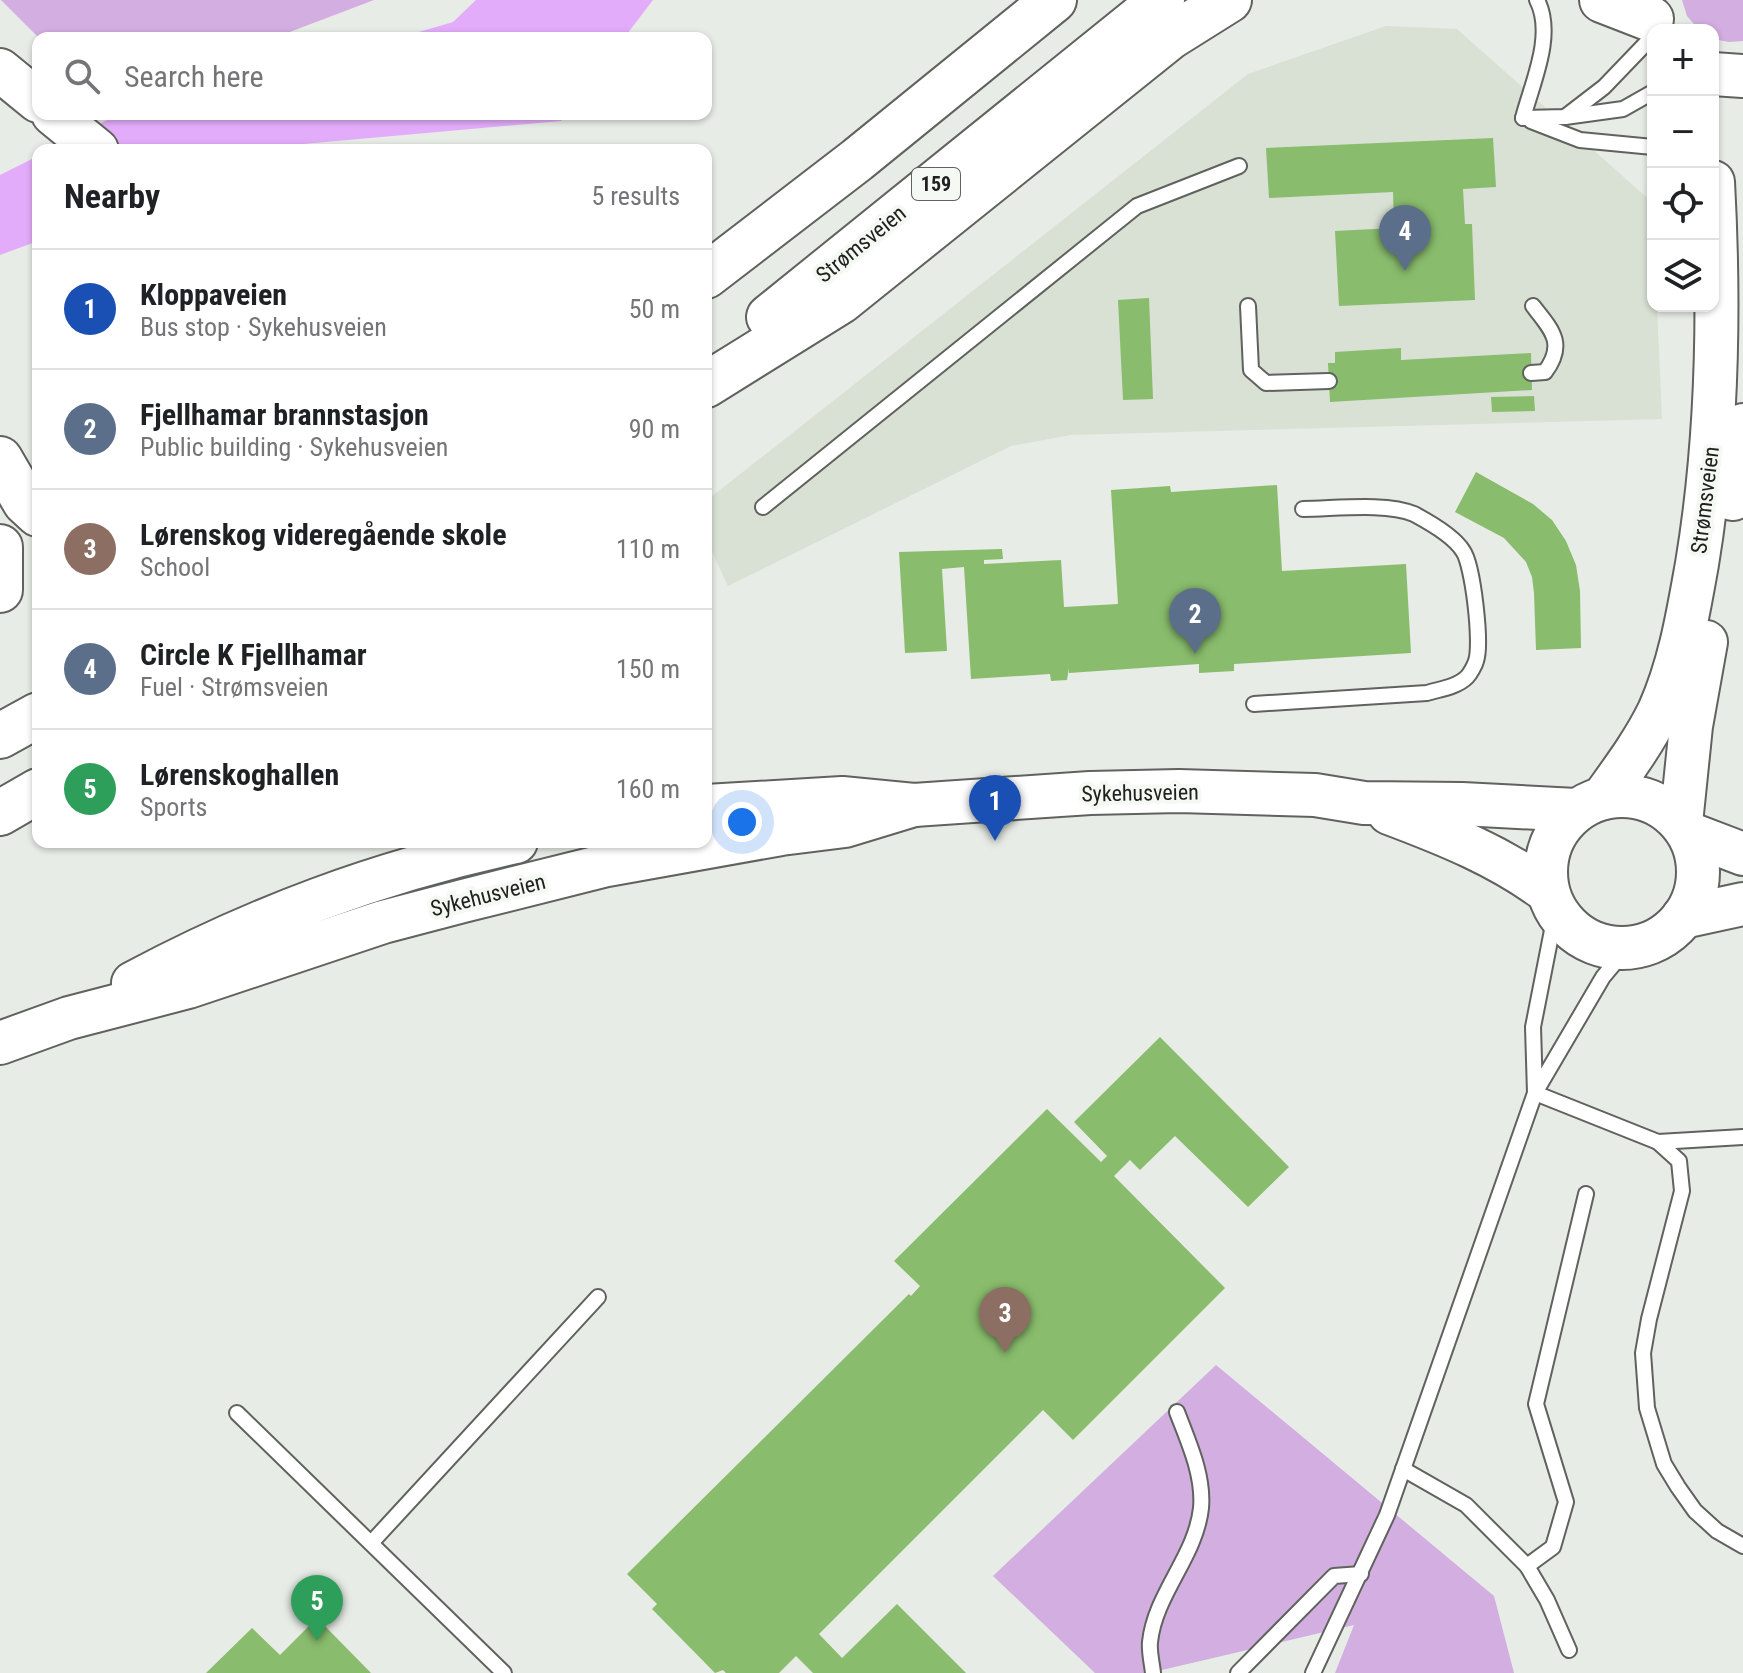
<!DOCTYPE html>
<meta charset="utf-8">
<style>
:root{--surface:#fff;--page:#f2f2f2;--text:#202124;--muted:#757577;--line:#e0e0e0;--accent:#2563eb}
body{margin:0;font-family:"Roboto Condensed",sans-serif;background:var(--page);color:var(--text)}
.controls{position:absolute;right:24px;top:24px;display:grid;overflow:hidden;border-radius:16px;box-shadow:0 2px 6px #0004}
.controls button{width:72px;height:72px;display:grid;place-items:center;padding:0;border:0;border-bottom:2px solid var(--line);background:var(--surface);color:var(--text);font:40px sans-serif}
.you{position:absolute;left:742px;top:822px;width:28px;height:28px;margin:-20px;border:6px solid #fff;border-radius:50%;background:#1a73e8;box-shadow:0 0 0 12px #1a73e833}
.badge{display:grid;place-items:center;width:52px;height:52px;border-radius:50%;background:var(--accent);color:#fff;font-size:26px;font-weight:700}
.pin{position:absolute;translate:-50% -66px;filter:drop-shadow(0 2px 4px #0008)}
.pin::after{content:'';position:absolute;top:42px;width:28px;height:24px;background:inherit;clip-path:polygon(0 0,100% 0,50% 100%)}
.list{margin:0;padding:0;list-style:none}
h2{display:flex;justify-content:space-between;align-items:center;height:104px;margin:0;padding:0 32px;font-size:34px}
h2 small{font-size:26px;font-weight:400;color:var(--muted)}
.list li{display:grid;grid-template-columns:52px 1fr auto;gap:24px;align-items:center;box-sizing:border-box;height:120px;padding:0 32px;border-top:2px solid var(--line)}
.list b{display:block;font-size:30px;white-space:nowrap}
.list p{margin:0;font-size:26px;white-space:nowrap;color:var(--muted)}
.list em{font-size:26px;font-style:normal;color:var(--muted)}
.icon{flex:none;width:44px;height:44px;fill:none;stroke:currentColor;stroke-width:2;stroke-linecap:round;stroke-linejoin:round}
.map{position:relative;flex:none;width:1743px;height:1673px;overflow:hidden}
.search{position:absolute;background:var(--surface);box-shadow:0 2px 6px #0004;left:32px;top:32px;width:680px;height:88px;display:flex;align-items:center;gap:20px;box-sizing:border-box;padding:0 28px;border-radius:16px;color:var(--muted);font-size:30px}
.panel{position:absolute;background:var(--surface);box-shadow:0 2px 6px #0004;left:32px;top:144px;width:680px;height:704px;border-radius:16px}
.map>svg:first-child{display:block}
.built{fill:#d8e1d4}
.green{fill:#d2aee1}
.water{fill:#e3acfa}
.building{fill:#89bc6c}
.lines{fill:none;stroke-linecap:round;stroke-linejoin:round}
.service-casing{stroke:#5f625d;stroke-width:18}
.secondary-casing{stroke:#5f625d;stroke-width:46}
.motorway-casing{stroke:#5f625d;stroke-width:48}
.service{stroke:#fff;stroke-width:14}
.secondary{stroke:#fff;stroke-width:42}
.motorway{stroke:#fff;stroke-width:44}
.labels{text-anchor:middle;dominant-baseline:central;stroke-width:8;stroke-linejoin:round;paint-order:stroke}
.shield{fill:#f5f9f3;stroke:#60625f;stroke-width:2}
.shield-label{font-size:20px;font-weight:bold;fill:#20211f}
.street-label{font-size:22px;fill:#20211f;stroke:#f5f9f3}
</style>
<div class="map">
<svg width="1743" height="1673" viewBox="0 0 1743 1673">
<rect width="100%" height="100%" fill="#e8ece6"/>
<polygon class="built" points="1386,26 1457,29 1653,203 1653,306 1657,306 1662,419 1071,435 1011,446 728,586 706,539 706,501 1248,74"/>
<g class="green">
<polygon points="1,0 374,0 274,38 39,38"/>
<polygon points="1682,0 1743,0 1743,41 1729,42 1713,39 1713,30 1699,30 1687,16"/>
<polygon points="1216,1365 1494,1596 1514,1673 1335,1673 1354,1625 1149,1673 1095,1673 993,1576"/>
</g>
<g class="water">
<polygon points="476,0 653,0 624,38 398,38 453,22"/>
<polygon points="126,114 566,114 561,121 303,144 287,150 49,150 111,118"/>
<polygon points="38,156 38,241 0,255 0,175"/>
</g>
<g class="building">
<polygon points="1493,138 1496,187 1463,189 1465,224 1472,224 1475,300 1339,306 1335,231 1394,228 1393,192 1269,198 1266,148"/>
<polygon points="1149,298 1153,399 1123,400 1118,300"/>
<polygon points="1401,348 1401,360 1531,353 1532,390 1330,402 1328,363 1335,363 1335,352"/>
<polygon points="1534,396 1535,411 1492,412 1491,397"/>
<polygon points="1476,472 1533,504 1552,520 1566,541 1576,565 1580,591 1581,648 1536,650 1534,593 1532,577 1526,562 1504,538 1455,512"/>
<polygon points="1277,485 1282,571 1406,564 1411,653 1234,664 1234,671 1199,673 1199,664 1069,673 1069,668 1067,680 1051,681 1050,674 971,679 964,567 942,569 947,651 905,653 899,552 1002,549 1003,559 984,560 984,564 1061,560 1064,607 1118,604 1111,490 1170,486 1171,492"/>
<polygon points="1160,1037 1289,1167 1248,1207 1175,1136 1140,1170 1130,1160 1114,1176 1225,1288 1073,1440 1043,1410 819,1634 842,1658 897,1604 966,1673 813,1673 796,1656 779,1673 726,1673 723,1670 715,1673 652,1609 657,1604 627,1574 909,1294 911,1296 920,1286 894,1261 1047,1109 1101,1162 1107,1156 1074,1122"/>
<polygon points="317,1618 371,1673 206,1673 252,1628 280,1655"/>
</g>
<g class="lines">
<g class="service-casing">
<g id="service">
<polyline points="1565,117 1604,87 1653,36"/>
<polyline points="1523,118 1565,117 1623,109 1653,92"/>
<path d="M1523,118C1532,83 1555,35 1537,0"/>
<polyline points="1531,121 1580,140 1653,147"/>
<polyline points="1248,306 1251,370 1266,383 1329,381"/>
<path d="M1531,373L1545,372C1566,344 1552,330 1533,306"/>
<polyline points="763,507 1137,206 1239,166"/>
<path d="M1254,704L1427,693C1440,689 1457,687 1467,677C1470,674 1475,665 1476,661C1482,644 1473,565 1463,551C1454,536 1429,522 1414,514C1386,502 1333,509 1303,509"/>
<polyline points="1535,1093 1658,1142 1743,1137"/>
<polyline points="1535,1093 1533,1027 1556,910"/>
<polyline points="1658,1142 1679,1161 1682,1191 1649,1319 1643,1353 1647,1408 1664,1464 1678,1487 1695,1511 1717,1531 1743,1546"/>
<polyline points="237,1413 504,1673"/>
<polyline points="1403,1469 1466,1505 1527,1566 1547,1600 1569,1650"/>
<polyline points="372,1542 598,1297"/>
<polyline points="1527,1566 1553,1547 1566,1502 1536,1404 1586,1194"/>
<path d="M1153,1673C1152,1663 1149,1652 1150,1642C1155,1594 1196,1556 1201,1508C1204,1475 1188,1441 1177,1412"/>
<polyline points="1238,1673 1334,1576 1361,1574"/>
<polyline points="1313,1673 1387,1515 1535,1093 1603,977 1628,947"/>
</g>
</g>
<g class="secondary-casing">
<g id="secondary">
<polyline points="0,70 38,101"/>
<polyline points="1713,74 1743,76"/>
<polyline points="53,114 97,150"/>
<polyline points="1733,499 1743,425"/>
<circle cx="1622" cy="872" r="76"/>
<path d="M1603,798C1623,770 1644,742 1659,711C1680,664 1688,614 1697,564C1718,437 1720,310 1713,182"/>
<polyline points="706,806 842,798 914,805 1090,793 1179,791 1315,795 1364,803 1462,804 1576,810"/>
<path d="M1389,813C1445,834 1500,856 1548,892"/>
<polyline points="1681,823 1691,726 1706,642"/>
<polyline points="1688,833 1743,854"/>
<polyline points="1683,917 1743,904"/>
<path d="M133,983C257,917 378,872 516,842"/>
<polyline points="0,1043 69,1018 188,987 383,922 463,901 607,865 781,834 845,826 914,805"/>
</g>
</g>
<g class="motorway-casing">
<g id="motorway">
<polyline points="1602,0 1651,19"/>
<polyline points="706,276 857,160 1054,0"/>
<polyline points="769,317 1162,0"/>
<polyline points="706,385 841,301 1170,37 1229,0"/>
<polyline points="0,459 25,502 38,514"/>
<polyline points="0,547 0,590"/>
<polyline points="0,736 38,715"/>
<polyline points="0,813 38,791"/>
</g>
</g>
<use href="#service" class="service"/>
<use href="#secondary" class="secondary"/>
<use href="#motorway" class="motorway"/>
</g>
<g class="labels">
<rect class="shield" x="912" y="168" width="48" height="32" rx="6"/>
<g class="shield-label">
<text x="936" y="184">159</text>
</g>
<g class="street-label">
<text transform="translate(861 244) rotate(-39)">Strømsveien</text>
<text transform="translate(1705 500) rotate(-83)">Strømsveien</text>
<text transform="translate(1140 793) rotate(-1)">Sykehusveien</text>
<text transform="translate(488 895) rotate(-14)">Sykehusveien</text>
</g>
</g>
</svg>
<div class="controls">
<button>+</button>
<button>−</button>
<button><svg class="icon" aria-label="locate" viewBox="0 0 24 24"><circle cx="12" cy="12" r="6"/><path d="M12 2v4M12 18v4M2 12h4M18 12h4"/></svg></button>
<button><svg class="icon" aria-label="layers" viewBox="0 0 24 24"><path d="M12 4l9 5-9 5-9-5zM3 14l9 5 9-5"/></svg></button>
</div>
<div class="you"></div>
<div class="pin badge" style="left:995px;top:841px;background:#1a4fb4">1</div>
<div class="pin badge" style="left:1195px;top:654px;background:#5c6f8a">2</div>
<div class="pin badge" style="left:1005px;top:1353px;background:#8d6e63">3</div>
<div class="pin badge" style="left:1405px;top:271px;background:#5c6f8a">4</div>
<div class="pin badge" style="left:317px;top:1641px;background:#2e9e5b">5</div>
<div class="search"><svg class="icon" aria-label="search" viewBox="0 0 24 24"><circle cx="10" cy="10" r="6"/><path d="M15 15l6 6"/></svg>Search here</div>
<section class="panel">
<h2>Nearby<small>5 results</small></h2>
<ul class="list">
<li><span class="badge" style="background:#1a4fb4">1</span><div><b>Kloppaveien</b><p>Bus stop · Sykehusveien</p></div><em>50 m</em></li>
<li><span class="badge" style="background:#5c6f8a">2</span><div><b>Fjellhamar brannstasjon</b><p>Public building · Sykehusveien</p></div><em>90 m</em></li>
<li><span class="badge" style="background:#8d6e63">3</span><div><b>Lørenskog videregående skole</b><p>School</p></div><em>110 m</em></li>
<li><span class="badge" style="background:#5c6f8a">4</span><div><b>Circle K Fjellhamar</b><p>Fuel · Strømsveien</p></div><em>150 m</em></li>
<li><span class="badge" style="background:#2e9e5b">5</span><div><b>Lørenskoghallen</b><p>Sports</p></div><em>160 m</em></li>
</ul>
</section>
</div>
